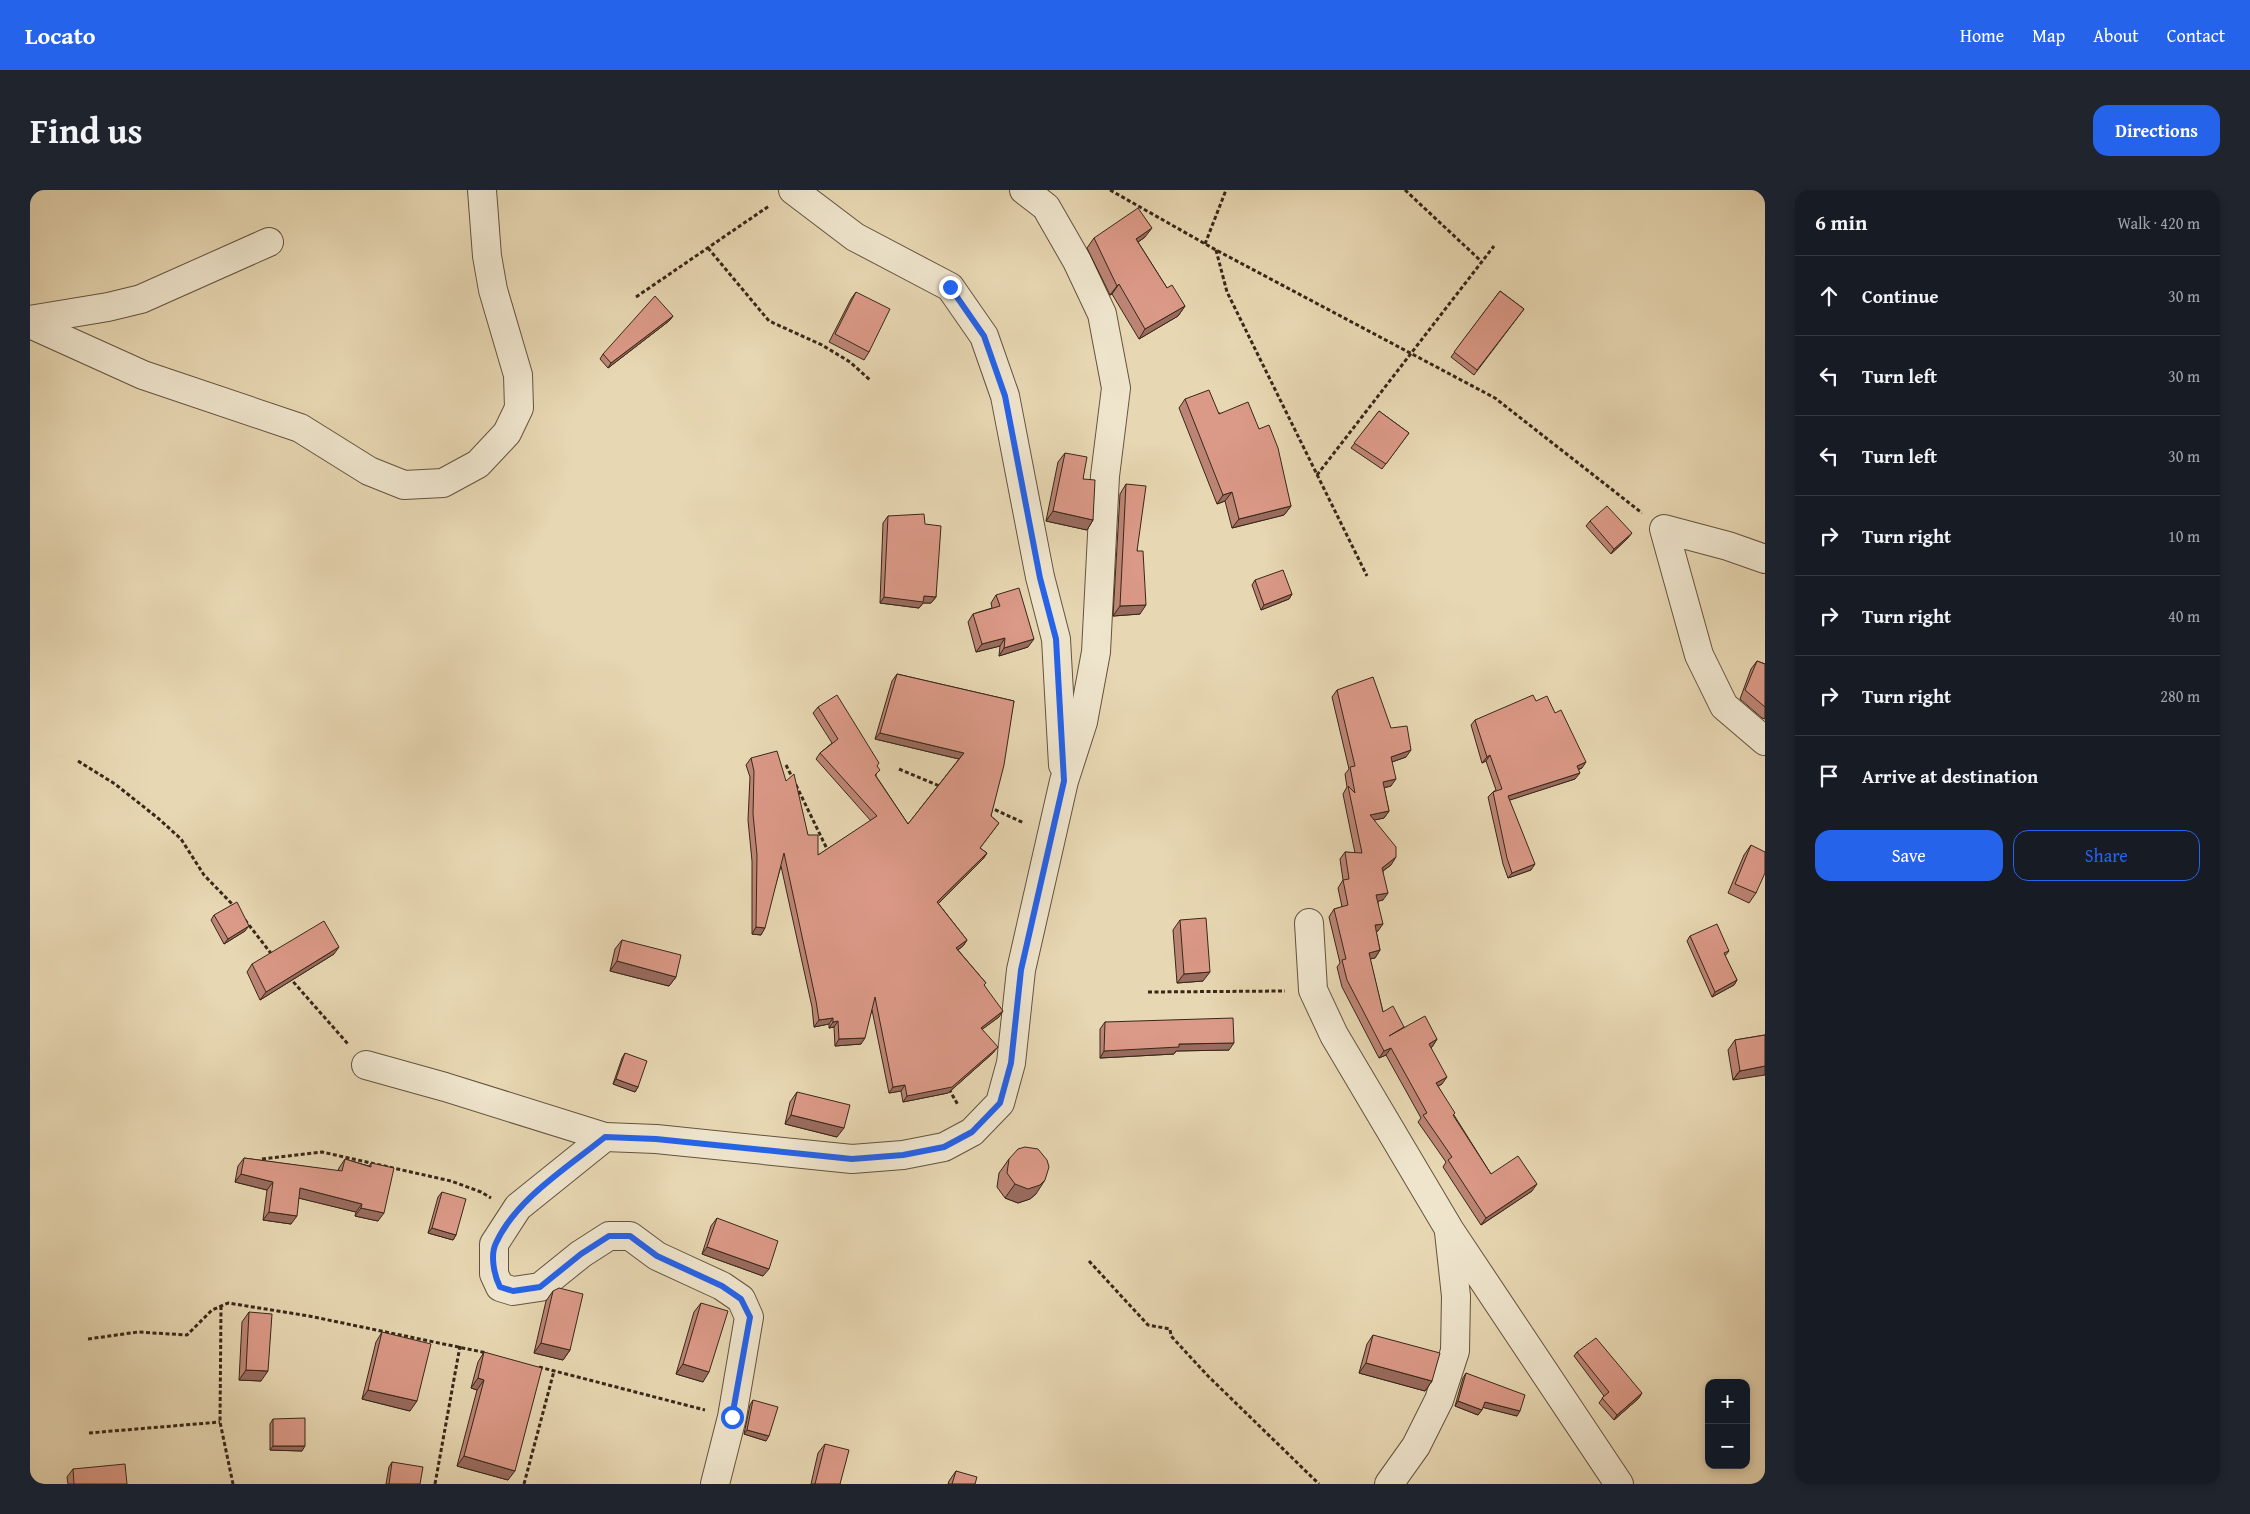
<!DOCTYPE html>
<meta charset="utf-8">
<style>
:root{--surface:#171b24;--page:#20242c;--text:#f1f3f6;--muted:#9ea1a6;--line:#363941;--accent:#2563eb}
body{margin:0;font-family:"Gentium Book Plus",serif;background:var(--page);color:var(--text)}
.controls{position:absolute;right:15px;bottom:15px;display:grid;overflow:hidden;border-radius:10px;box-shadow:0 2px 8px #0003}
.controls button{width:45px;height:45px;display:grid;place-items:center;padding:0;border:0;border-bottom:1px solid var(--line);background:var(--surface);color:var(--text);font:25px sans-serif}
.stop{position:absolute;width:15px;height:15px;margin:-11px;border:4px solid #2563eb;border-radius:50%;background:#fff}
.stop.end{background:#2563eb;border-color:#fff;box-shadow:0 1px 5px #0008}
.list{margin:0;padding:0;list-style:none}
h2{display:flex;justify-content:space-between;align-items:center;height:65px;margin:0;padding:0 20px;font-size:21px}
h2 small{font-size:16px;font-weight:400;color:var(--muted)}
.list li{display:grid;grid-template-columns:32px 1fr auto;gap:15px;align-items:center;box-sizing:border-box;height:80px;padding:0 20px;border-top:1px solid var(--line)}
.list b{display:block;font-size:19px;white-space:nowrap}
.list em{font-size:16px;font-style:normal;color:var(--muted)}
.actions{display:flex;gap:10px;padding:15px 20px}
.actions a{flex:1;padding:11px 0;border:1px solid var(--accent);border-radius:15px;text-align:center;font-size:18px;color:var(--accent)}
.actions .main{background:var(--accent);color:#fff}
.icon{flex:none;width:28px;height:28px;fill:none;stroke:currentColor;stroke-width:2;stroke-linecap:round;stroke-linejoin:round}
.map{position:relative;flex:none;width:1735px;height:1294px;overflow:hidden;border-radius:15px}
header{display:flex;align-items:center;gap:30px;box-sizing:border-box;height:70px;padding:0 25px;background:var(--accent);color:#fff}
header strong{font-size:24px}
nav{display:flex;gap:28px;margin-inline-start:auto;font-size:18px}
.intro{display:flex;align-items:center;justify-content:space-between;box-sizing:border-box;height:120px;padding:0 30px}
h1{margin:0;font-size:35px}
.button{padding:12px 22px;border-radius:15px;background:var(--accent);color:#fff;font-size:18px;font-weight:700}
main{display:flex;gap:30px;padding:0 30px}
aside{flex:1;background:var(--surface);border-radius:15px;box-shadow:0 2px 8px #0003}
.map>svg:first-child{display:block}
.lines{fill:none;stroke-linecap:round;stroke-linejoin:round}
.minor-casing{stroke:#64533f;stroke-width:30}
.path{stroke:#382719;stroke-width:3;stroke-dasharray:4 2.5;stroke-linecap:butt}
.minor{stroke:#efe5cd;stroke-width:28}
.wall{fill:#bc8474;stroke:#382719}
.shaded-wall{fill:#996b5e;stroke:#382719}
.building{fill:#db9987;stroke:#382719}
.route{stroke:#2563eb;stroke-width:6}
</style>
<header>
<strong>Locato</strong>
<nav><a>Home</a><a>Map</a><a>About</a><a>Contact</a></nav>
</header>
<div class="intro"><h1>Find us</h1><a class="button">Directions</a></div>
<main>
<div class="map">
<svg width="1735" height="1294" viewBox="0 0 1735 1294">
<rect width="100%" height="100%" fill="#e7d7b2"/>
<filter id="stains"><feTurbulence type="fractalNoise" baseFrequency=".004" numOctaves="4"/><feColorMatrix values="0 0 0 0 .2 0 0 0 0 .09 0 0 0 0 .02 0 0 0 .5 -.17"/></filter>
<radialGradient id="worn" r=".72"><stop offset=".6" stop-color="#630" stop-opacity="0"/><stop offset="1" stop-color="#630" stop-opacity=".3"/></radialGradient>
<g class="lines">
<g class="minor-casing">
<g id="minor">
<polyline points="763,0 825,47 920,97 954,146 975,206 1010,387 1026,449 1033,575"/>
<polyline points="0,130 78,117 111,109 239,52"/>
<polyline points="0,134 113,185 270,238 339,281 374,295 413,293 448,274 477,243 489,218 488,185 463,100 457,66 452,0"/>
<polyline points="1735,369 1698,356 1634,339 1669,465 1694,516 1735,551"/>
<polyline points="1279,733 1283,800 1304,845 1419,1039 1589,1294"/>
<polyline points="336,875 415,897 575,947"/>
<polyline points="685,1294 702,1227 719,1127 711,1109 692,1096 627,1066 600,1046 579,1046 551,1064 510,1097 483,1101 470,1097 464,1084 464,1054 488,1017 575,947 626,949 822,969 873,965 914,957 942,942 970,913 981,873 991,780 1034,591 1053,532 1066,462 1075,286 1086,198 1072,124 1047,71 1016,17 994,0"/>
<polyline points="1359,1294 1386,1256 1409,1210 1425,1161 1426,1106 1419,1042"/>
</g>
</g>
<g class="path">
<polyline points="1080,0 1186,60 1465,208 1612,323"/>
<polyline points="1375,0 1451,71"/>
<polyline points="1175,54 1196,0"/>
<polyline points="678,58 739,131 792,155 820,172 840,190"/>
<polyline points="1186,60 1197,102 1337,386"/>
<polyline points="606,107 739,16"/>
<polyline points="1287,285 1464,56"/>
<polyline points="48,571 85,594 129,629 151,649 174,685 205,717"/>
<polyline points="756,575 763,589"/>
<polyline points="869,579 912,597"/>
<polyline points="766,595 798,661"/>
<polyline points="959,617 994,633"/>
<polyline points="215,730 243,766"/>
<polyline points="259,787 318,854"/>
<polyline points="1118,802 1255,801"/>
<polyline points="919,899 928,915"/>
<polyline points="232,969 292,962 421,991 451,1002 461,1008"/>
<polyline points="1059,1071 1118,1135 1140,1139 1141,1146 1178,1186 1289,1294"/>
<polyline points="191,1116 190,1232 203,1294"/>
<polyline points="58,1149 108,1142 157,1145 182,1120 198,1113 279,1126 457,1163"/>
<polyline points="509,1177 675,1220"/>
<polyline points="59,1243 190,1232"/>
<polyline points="405,1294 430,1156"/>
<polyline points="494,1294 524,1181"/>
</g>
<use href="#minor" class="minor"/>
</g>
<g class="wall">
<polygon points="1115,47 1108,52 1137,98 1155,116 1148,126 1109,149 1082,104 1080,105 1057,58 1064,48"/>
<polygon points="1470,101 1494,119 1444,185 1421,167"/>
<polygon points="826,102 839,162 834,170 799,152 821,109"/>
<polygon points="643,126 639,131 578,178 570,169 573,164"/>
<polygon points="1155,209 1229,239 1261,316 1254,325 1202,338 1195,311 1187,314 1149,218"/>
<polygon points="1349,221 1379,243 1352,279 1321,258"/>
<polygon points="1035,263 1053,289 1063,330 1057,340 1016,331 1028,272"/>
<polygon points="1096,294 1107,361 1110,424 1083,426 1090,304"/>
<polygon points="858,326 895,334 906,407 901,413 893,413 889,418 850,413 853,333"/>
<polygon points="1560,331 1598,348 1581,364 1556,336"/>
<polygon points="1225,390 1262,404 1259,409 1231,420 1222,395"/>
<polygon points="966,405 998,457 969,466 970,456 946,462 938,432 943,424 962,418 961,413"/>
<polygon points="1727,471 1735,474 1735,529 1732,528 1710,509 1721,479"/>
<polygon points="867,484 984,511 961,626 969,633 950,658 957,663 953,669 908,713 937,750 933,756 928,760 956,793 954,795 969,827 952,839 963,863 918,903 873,912 871,901 859,903 842,820 831,854 805,856 804,837 799,838 799,834 784,837 782,817 751,676 731,745 722,744 722,671 718,630 720,587 716,575 721,568 756,591 778,645 788,665 841,631 786,569 790,563 802,553 783,523 788,517 847,576 846,586 878,634 929,569 845,549 862,491"/>
<polygon points="1307,500 1361,538 1376,567 1362,572 1361,596 1354,598 1359,621 1354,628 1344,630 1361,675 1353,681 1353,710 1348,711 1348,741 1346,741 1350,760 1345,768 1340,769 1353,822 1374,837 1407,849 1402,857 1400,858 1412,894 1408,896 1424,925 1461,984 1502,1001 1451,1035 1413,977 1416,972 1388,932 1391,928 1356,865 1349,868 1312,797 1307,777 1310,773 1299,727 1304,719 1312,717 1308,698 1313,690 1310,669 1315,662 1325,663 1313,604 1317,597 1315,584 1319,579 1302,507"/>
<polygon points="1506,511 1552,578 1548,580 1545,589 1479,610 1501,680 1478,688 1473,674 1458,607 1463,602 1466,600 1456,571 1452,573 1441,535 1445,530"/>
<polygon points="1721,655 1726,703 1719,713 1698,703 1714,665"/>
<polygon points="184,725 215,741 194,754 181,730"/>
<polygon points="1150,730 1173,791 1147,793 1143,740"/>
<polygon points="1660,746 1699,761 1695,766 1707,790 1704,795 1682,807 1657,751"/>
<polygon points="592,750 646,787 639,796 580,781 585,759"/>
<polygon points="304,764 230,810 217,782 222,774"/>
<polygon points="1075,832 1199,860 1146,861 1144,864 1070,868 1070,839"/>
<polygon points="1735,845 1703,890 1698,860 1705,850"/>
<polygon points="595,863 608,897 605,902 583,894 592,868"/>
<polygon points="767,902 807,947 755,934 760,912"/>
<polygon points="214,968 308,981 309,978 315,969 339,976 341,973 348,1031 325,1026 326,1022 269,1008 261,1034 233,1030 237,1000 205,992 208,976"/>
<polygon points="979,969 1006,1004 1000,1009 988,1013 975,1008 967,997 969,983"/>
<polygon points="412,1002 426,1045 423,1050 398,1043 408,1007"/>
<polygon points="687,1028 733,1086 672,1064 681,1036"/>
<polygon points="523,1101 540,1160 533,1170 504,1163 516,1111"/>
<polygon points="671,1113 673,1192 646,1184 664,1122"/>
<polygon points="219,1122 231,1191 209,1190 212,1132"/>
<polygon points="352,1142 380,1221 332,1209 346,1152"/>
<polygon points="1343,1145 1402,1191 1395,1201 1329,1183 1337,1154"/>
<polygon points="454,1162 478,1290 427,1276 447,1200 441,1198 448,1172"/>
<polygon points="1547,1162 1609,1208 1584,1230 1569,1213 1574,1206 1544,1166"/>
<polygon points="1436,1183 1487,1226 1453,1217 1448,1225 1425,1216 1433,1188"/>
<polygon points="723,1210 736,1251 714,1244 720,1215"/>
<polygon points="243,1229 272,1261 240,1260 240,1234"/>
<polygon points="795,1254 810,1294 781,1294 788,1263"/>
<polygon points="362,1272 390,1294 356,1294 359,1277"/>
<polygon points="43,1279 97,1294 38,1294 37,1287"/>
<polygon points="926,1281 945,1294 918,1294 919,1291"/>
</g>
<g class="shaded-wall">
<polygon points="1122,38 1115,47 1100,58 1106,49"/>
<polygon points="1089,94 1082,104 1080,105 1087,96"/>
<polygon points="1155,116 1148,126 1109,149 1115,139"/>
<polygon points="643,126 639,131 578,178 581,173"/>
<polygon points="1202,302 1195,311 1187,314 1193,305"/>
<polygon points="1261,316 1254,325 1202,338 1209,329"/>
<polygon points="1023,321 1063,330 1057,340 1016,331"/>
<polygon points="1602,343 1598,348 1581,364 1584,359"/>
<polygon points="1262,404 1259,409 1231,420 1234,415"/>
<polygon points="894,406 906,407 901,413 893,413 889,418 850,413 854,407"/>
<polygon points="1116,415 1110,424 1083,426 1090,416"/>
<polygon points="975,448 970,456 946,462 952,454"/>
<polygon points="1004,449 998,457 969,466 974,458"/>
<polygon points="850,543 934,563 929,569 845,549"/>
<polygon points="1381,560 1376,567 1356,574 1361,567"/>
<polygon points="1460,565 1456,571 1452,573 1457,567"/>
<polygon points="1556,572 1552,578 1543,581 1547,576"/>
<polygon points="1550,583 1545,589 1474,612 1478,606"/>
<polygon points="1366,589 1361,596 1348,599 1353,592"/>
<polygon points="1359,621 1354,628 1335,632 1340,625"/>
<polygon points="957,663 953,669 903,719 907,712"/>
<polygon points="1366,667 1361,675 1347,685 1352,678"/>
<polygon points="1505,674 1501,680 1478,688 1482,683"/>
<polygon points="1358,703 1353,710 1341,713 1346,705"/>
<polygon points="1353,734 1348,741 1340,742 1345,735"/>
<polygon points="219,736 215,741 194,754 198,749"/>
<polygon points="726,737 735,738 731,745 722,744"/>
<polygon points="937,750 933,756 922,764 926,758"/>
<polygon points="309,757 304,764 230,810 236,802"/>
<polygon points="1350,760 1345,768 1334,770 1339,763"/>
<polygon points="587,771 646,787 639,796 580,781"/>
<polygon points="1180,782 1173,791 1147,793 1154,784"/>
<polygon points="1707,790 1704,795 1682,807 1685,802"/>
<polygon points="973,821 969,827 946,844 951,838"/>
<polygon points="803,828 799,834 784,837 789,830"/>
<polygon points="808,831 804,837 799,838 803,832"/>
<polygon points="835,848 831,854 805,856 809,849"/>
<polygon points="1407,849 1402,857 1394,861 1399,854"/>
<polygon points="1204,853 1199,860 1146,861 1144,864 1070,868 1074,861 1149,854"/>
<polygon points="968,857 963,863 918,903 873,912 877,906"/>
<polygon points="1361,858 1356,865 1349,868 1354,861"/>
<polygon points="1735,876 1735,885 1703,890 1710,881"/>
<polygon points="1417,887 1412,894 1401,900 1406,893"/>
<polygon points="586,889 608,897 605,902 583,894"/>
<polygon points="875,895 871,901 859,903 863,897"/>
<polygon points="761,925 814,938 807,947 755,934"/>
<polygon points="211,984 243,992 237,1000 205,992"/>
<polygon points="1015,990 1006,1004 1000,1009 988,1013 975,1008 985,994"/>
<polygon points="1507,994 1502,1001 1451,1035 1456,1028"/>
<polygon points="270,998 332,1014 326,1022 264,1007"/>
<polygon points="331,1018 354,1023 348,1031 325,1026"/>
<polygon points="239,1022 267,1026 261,1034 233,1030"/>
<polygon points="402,1038 426,1045 423,1050 398,1043"/>
<polygon points="677,1057 739,1079 733,1086 672,1064"/>
<polygon points="511,1153 540,1160 533,1170 504,1163"/>
<polygon points="1336,1173 1402,1191 1395,1201 1329,1183"/>
<polygon points="653,1174 679,1182 673,1192 646,1184"/>
<polygon points="216,1180 238,1181 231,1191 209,1190"/>
<polygon points="448,1188 454,1190 447,1200 441,1198"/>
<polygon points="338,1200 387,1211 380,1221 332,1209"/>
<polygon points="1612,1203 1609,1208 1584,1230 1587,1225"/>
<polygon points="1428,1211 1452,1220 1448,1225 1425,1216"/>
<polygon points="1455,1212 1490,1221 1487,1226 1451,1217"/>
<polygon points="717,1240 739,1246 736,1251 714,1244"/>
<polygon points="243,1256 275,1256 272,1261 240,1260"/>
<polygon points="434,1266 485,1281 478,1290 427,1276"/>
</g>
<g class="building">
<polygon points="1108,18 1122,38 1106,49 1137,98 1142,95 1155,116 1115,139 1089,94 1087,96 1064,48"/>
<polygon points="1470,101 1494,119 1447,180 1424,162"/>
<polygon points="826,102 860,119 839,162 805,144"/>
<polygon points="625,106 643,126 581,173 573,164"/>
<polygon points="1179,200 1189,224 1218,212 1229,239 1239,235 1248,258 1261,316 1209,329 1202,302 1193,305 1155,209"/>
<polygon points="1349,221 1379,243 1356,274 1324,253"/>
<polygon points="1035,263 1057,267 1053,289 1065,290 1063,330 1023,321"/>
<polygon points="1096,294 1116,296 1107,361 1113,361 1116,415 1090,416"/>
<polygon points="1577,316 1602,343 1584,359 1560,331"/>
<polygon points="894,324 895,334 911,336 906,407 894,406 893,412 854,407 858,326"/>
<polygon points="1253,380 1262,404 1234,415 1225,390"/>
<polygon points="989,398 1004,449 974,458 975,448 952,454 943,424 970,416 966,405"/>
<polygon points="1727,471 1735,474 1735,517 1715,500"/>
<polygon points="867,484 984,511 974,575 961,626 969,633 950,658 957,663 907,712 937,750 926,758 956,793 954,795 973,821 951,838 968,857 922,897 877,906 875,895 863,897 845,807 835,848 809,849 808,831 803,832 803,828 789,830 786,811 754,663 735,738 726,737 727,665 723,624 724,581 721,568 747,561 756,591 764,584 778,645 788,645 788,665 847,626 790,563 808,549 788,517 807,505 849,573 847,576 850,580 845,585 878,634 934,563 850,543"/>
<polygon points="1343,487 1361,538 1377,536 1381,560 1361,567 1366,589 1353,592 1359,621 1340,625 1366,657 1366,667 1352,678 1358,703 1346,705 1353,734 1345,735 1350,760 1339,763 1353,822 1363,816 1374,837 1359,846 1395,826 1407,849 1399,854 1417,887 1406,893 1425,923 1423,925 1461,984 1488,966 1507,994 1456,1028 1418,970 1422,967 1393,925 1397,923 1361,858 1354,861 1317,790 1312,770 1316,769 1304,719 1318,715 1313,690 1319,689 1315,662 1332,663 1318,596 1325,603 1320,577 1325,576 1307,500"/>
<polygon points="1503,505 1506,511 1517,506 1525,523 1531,520 1556,572 1547,576 1550,583 1478,606 1505,674 1482,683 1477,668 1463,602 1472,599 1460,565 1457,567 1445,530"/>
<polygon points="1721,655 1735,662 1735,683 1726,703 1705,694"/>
<polygon points="207,712 219,736 198,749 184,725"/>
<polygon points="1176,728 1180,782 1154,784 1150,730"/>
<polygon points="294,731 309,757 236,802 222,774"/>
<polygon points="1687,734 1699,761 1694,763 1707,790 1685,802 1660,746"/>
<polygon points="592,750 651,765 646,787 587,771"/>
<polygon points="1203,828 1204,853 1149,854 1149,857 1074,861 1075,832"/>
<polygon points="1735,845 1735,876 1710,881 1705,850"/>
<polygon points="595,863 617,871 608,897 586,889"/>
<polygon points="767,902 820,915 814,938 761,925"/>
<polygon points="995,957 1008,959 1017,970 1019,977 1015,990 1010,995 998,999 985,994 977,983 979,969 988,959"/>
<polygon points="214,968 312,981 315,969 341,977 341,973 364,978 354,1023 331,1018 332,1014 270,998 267,1026 239,1022 243,992 211,984"/>
<polygon points="412,1002 436,1009 426,1045 402,1038"/>
<polygon points="687,1028 748,1051 739,1079 677,1057"/>
<polygon points="529,1098 553,1104 540,1160 511,1153 523,1101"/>
<polygon points="671,1113 698,1121 679,1182 653,1174"/>
<polygon points="219,1122 242,1124 238,1181 216,1180"/>
<polygon points="352,1142 401,1154 387,1211 338,1200"/>
<polygon points="1343,1145 1410,1163 1402,1191 1336,1173"/>
<polygon points="1566,1148 1612,1203 1587,1225 1572,1208 1579,1202 1547,1162"/>
<polygon points="454,1162 512,1178 485,1281 434,1266 454,1190 448,1188"/>
<polygon points="1436,1183 1495,1205 1490,1221 1455,1212 1452,1220 1428,1211"/>
<polygon points="723,1210 748,1217 739,1246 717,1240"/>
<polygon points="275,1228 275,1256 243,1256 243,1229"/>
<polygon points="795,1254 819,1260 810,1294 785,1294"/>
<polygon points="362,1272 393,1277 390,1294 359,1294"/>
<polygon points="95,1274 97,1294 44,1294 43,1279"/>
<polygon points="926,1281 947,1287 945,1294 922,1294"/>
</g>
<g class="lines">
<path class="route" d="M702,1227L720,1127L711,1109L692,1096L627,1066L600,1046H579L551,1064L510,1097L483,1101L470,1097C464,1085 460,1065 466,1053C486,1009 538,977 575,947L626,949L822,969L873,965L914,957L942,942L970,913L981,873L991,780L1034,591L1026,449L1010,388L975,206L954,146L920,97"/>
</g>
<rect width="100%" height="100%" filter="url(#stains)"/>
<rect width="100%" height="100%" fill="url(#worn)"/>
</svg>
<div class="controls">
<button>+</button>
<button>−</button>
</div>
<div class="stop" style="left:702px;top:1227px"></div>
<div class="stop end" style="left:920px;top:97px"></div>
</div>
<aside>
<h2>6 min<small>Walk · 420 m</small></h2>
<ul class="list">
<li><svg class="icon" aria-label="ahead" viewBox="0 0 24 24"><path d="M12 20V5M6 11l6-6 6 6"/></svg><div><b>Continue</b></div><em>30 m</em></li>
<li><svg class="icon" aria-label="left" viewBox="0 0 24 24"><path d="M17 20v-9H6M10 6l-5 5 5 5"/></svg><div><b>Turn left</b></div><em>30 m</em></li>
<li><svg class="icon" aria-label="left" viewBox="0 0 24 24"><path d="M17 20v-9H6M10 6l-5 5 5 5"/></svg><div><b>Turn left</b></div><em>30 m</em></li>
<li><svg class="icon" aria-label="right" viewBox="0 0 24 24"><path d="M7 20v-9h11M14 6l5 5-5 5"/></svg><div><b>Turn right</b></div><em>10 m</em></li>
<li><svg class="icon" aria-label="right" viewBox="0 0 24 24"><path d="M7 20v-9h11M14 6l5 5-5 5"/></svg><div><b>Turn right</b></div><em>40 m</em></li>
<li><svg class="icon" aria-label="right" viewBox="0 0 24 24"><path d="M7 20v-9h11M14 6l5 5-5 5"/></svg><div><b>Turn right</b></div><em>280 m</em></li>
<li><svg class="icon" aria-label="arrive" viewBox="0 0 24 24"><path d="M6 21V4h12l-3 4 3 4H6"/></svg><div><b>Arrive at destination</b></div></li>
</ul>
<div class="actions"><a class="main">Save</a><a>Share</a></div>
</aside>
</main>
